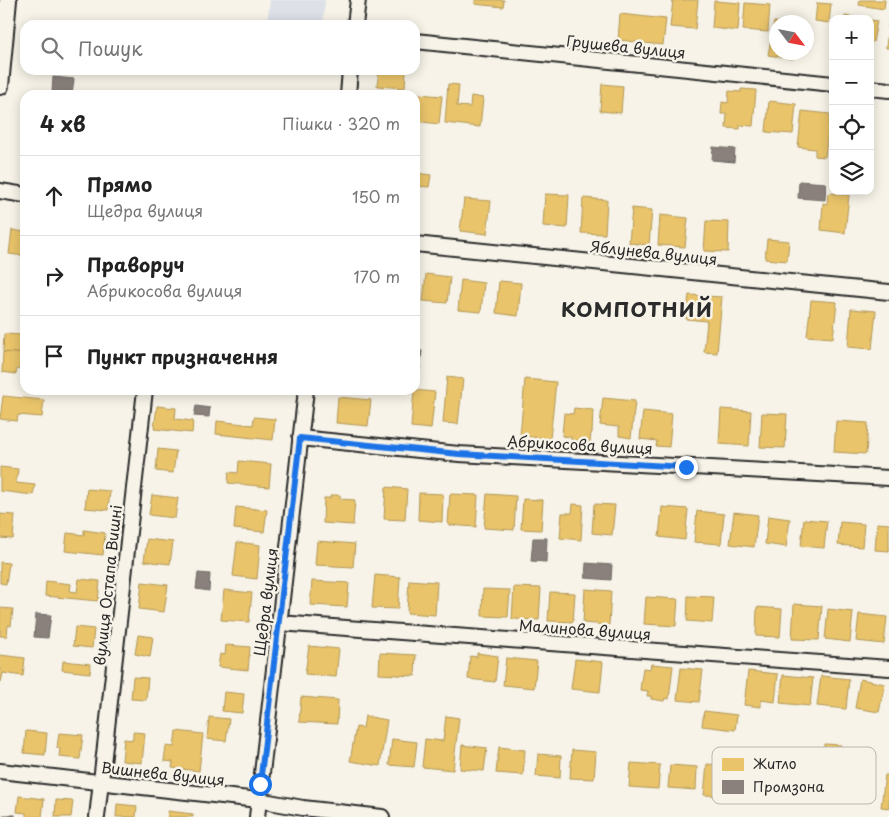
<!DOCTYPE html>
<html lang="uk">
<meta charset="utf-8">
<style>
:root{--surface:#fff;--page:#f2f2f2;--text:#222;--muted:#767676;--line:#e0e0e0}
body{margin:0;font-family:"Playpen Sans",sans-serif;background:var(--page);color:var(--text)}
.controls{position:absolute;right:15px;top:15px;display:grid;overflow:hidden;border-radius:10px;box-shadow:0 2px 12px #0003}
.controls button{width:45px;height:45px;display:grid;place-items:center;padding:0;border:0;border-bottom:1px solid var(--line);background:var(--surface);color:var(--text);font:25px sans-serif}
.compass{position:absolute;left:769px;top:15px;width:45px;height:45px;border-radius:50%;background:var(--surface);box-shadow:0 2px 12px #0003;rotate:122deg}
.stop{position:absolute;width:15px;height:15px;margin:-11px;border:4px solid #1a73e8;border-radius:50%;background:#fff}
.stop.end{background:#1a73e8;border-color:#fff;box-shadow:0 1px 5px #0008}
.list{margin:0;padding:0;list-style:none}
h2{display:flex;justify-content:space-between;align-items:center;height:65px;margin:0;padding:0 20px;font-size:21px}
h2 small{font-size:16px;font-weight:400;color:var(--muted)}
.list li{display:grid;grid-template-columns:32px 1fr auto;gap:15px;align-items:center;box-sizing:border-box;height:80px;padding:0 20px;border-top:1px solid var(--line)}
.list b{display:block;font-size:19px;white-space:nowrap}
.list p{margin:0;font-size:16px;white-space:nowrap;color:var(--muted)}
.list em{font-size:16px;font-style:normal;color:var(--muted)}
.icon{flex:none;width:28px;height:28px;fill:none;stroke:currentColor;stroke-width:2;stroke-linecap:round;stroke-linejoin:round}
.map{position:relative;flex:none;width:889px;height:817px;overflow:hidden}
.search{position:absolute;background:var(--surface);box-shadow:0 2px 12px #0003;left:20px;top:20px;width:400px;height:55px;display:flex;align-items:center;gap:12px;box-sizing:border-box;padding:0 18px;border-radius:15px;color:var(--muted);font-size:19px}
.panel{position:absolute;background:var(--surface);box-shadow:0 2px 12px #0003;left:20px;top:90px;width:400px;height:305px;border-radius:15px}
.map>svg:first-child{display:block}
.built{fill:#dde1e7}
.homes{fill:#e9c46a;stroke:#b09657}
.industry{fill:#8a817c;stroke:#6e6764}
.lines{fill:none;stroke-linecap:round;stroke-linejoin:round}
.minor-casing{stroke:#2b2b2b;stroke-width:18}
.tertiary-casing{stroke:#2b2b2b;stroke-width:20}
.minor{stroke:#f7f3e8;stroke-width:14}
.tertiary{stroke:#f7f3e8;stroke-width:16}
.route{stroke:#1a73e8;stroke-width:6}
.labels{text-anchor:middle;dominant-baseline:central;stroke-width:5;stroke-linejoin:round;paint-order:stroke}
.street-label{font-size:15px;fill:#2b2b2b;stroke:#f7f3e8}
.district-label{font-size:20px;font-weight:bold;letter-spacing:1px;fill:#2b2b2b;stroke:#f7f3e8}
.key{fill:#f7f3e8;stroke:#bab7af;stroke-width:1}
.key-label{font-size:14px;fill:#2b2b2b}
</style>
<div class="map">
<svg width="889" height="817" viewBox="0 0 889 817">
<rect width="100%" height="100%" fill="#f7f3e8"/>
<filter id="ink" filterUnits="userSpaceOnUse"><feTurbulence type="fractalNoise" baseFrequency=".02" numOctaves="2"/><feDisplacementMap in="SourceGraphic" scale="10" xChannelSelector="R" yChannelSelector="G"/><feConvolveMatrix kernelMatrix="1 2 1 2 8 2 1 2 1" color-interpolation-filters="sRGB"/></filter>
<g filter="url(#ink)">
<polygon class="built" points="270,0 325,0 323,25 267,25"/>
<g class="homes">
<polygon points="475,0 504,0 503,7 475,4"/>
<polygon points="673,0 698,0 695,29 670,27"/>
<polygon points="860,0 885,0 884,9 859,5"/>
<polygon points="714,1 740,3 738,31 712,28"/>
<polygon points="745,3 770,5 768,32 743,30"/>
<polygon points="817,3 831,4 829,23 815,21"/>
<polygon points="620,14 666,19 663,45 618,40"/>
<polygon points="845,16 865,19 845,19"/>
<polygon points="889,18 889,48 886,48"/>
<polygon points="870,20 877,21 873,42 870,42"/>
<polygon points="774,22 777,22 776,52 794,52 793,59 768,55"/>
<polygon points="379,70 406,70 405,88 377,86"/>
<polygon points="448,84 459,85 457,106 470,107 471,96 483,98 480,127 445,123"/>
<polygon points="602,84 623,86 621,113 600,111"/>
<polygon points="741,89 756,90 753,126 740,125 740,129 726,128 727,114 721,114 722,102 728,103 729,91 741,92"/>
<polygon points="408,93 442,96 439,124 415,121 415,95 408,95"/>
<polygon points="769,101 796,104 793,134 766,132"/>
<polygon points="802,111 830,114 825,157 815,156 815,149 798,147"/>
<polygon points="415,173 431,175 429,187 415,186"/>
<polygon points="828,193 849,195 845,233 821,230 823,203 827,204"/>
<polygon points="545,194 569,195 567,228 543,226"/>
<polygon points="583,198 607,200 605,234 581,233"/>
<polygon points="464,199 491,201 487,234 460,231"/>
<polygon points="632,208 652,210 649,245 629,243"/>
<polygon points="660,215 688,218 685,247 658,245"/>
<polygon points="706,221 729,222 728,252 704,251"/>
<polygon points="12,230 25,232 25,256 9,254"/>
<polygon points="767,239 789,241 787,261 765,259"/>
<polygon points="426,274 450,277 447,303 423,301"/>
<polygon points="461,280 484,283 481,312 458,310"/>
<polygon points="499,281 521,283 518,316 496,313"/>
<polygon points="689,295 722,297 717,353 704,352 707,321 686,319"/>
<polygon points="811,300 837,302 833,338 807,336"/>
<polygon points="851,309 876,311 872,349 848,347"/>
<polygon points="4,334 24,335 23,354 3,352"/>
<polygon points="3,352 25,354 25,370 17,369 16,374 2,372"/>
<polygon points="447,377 463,379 458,424 443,423"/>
<polygon points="525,379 556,382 550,439 520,436"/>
<polygon points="254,390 279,390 278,395 254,393"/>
<polygon points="414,390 435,392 431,429 411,427"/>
<polygon points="3,396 44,400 42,417 18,415 17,421 0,419"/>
<polygon points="338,397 371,400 368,426 336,423"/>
<polygon points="603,398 635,401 631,438 619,436 619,427 600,425"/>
<polygon points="157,406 176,408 175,419 193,421 192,433 154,429"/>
<polygon points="574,408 593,410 592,433 591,433 590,442 571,440 571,437 562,436 564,413 573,414"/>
<polygon points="721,409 751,411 749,446 719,444"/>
<polygon points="643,411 672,414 669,447 656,446 657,441 640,439"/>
<polygon points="762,413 787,414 785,448 760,447"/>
<polygon points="254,417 275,419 273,440 216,434 217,421 253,425"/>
<polygon points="836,421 868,423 866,454 834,452"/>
<polygon points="158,449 176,451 173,473 156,471"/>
<polygon points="239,461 271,464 269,487 228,483 229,472 238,473"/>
<polygon points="0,467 18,469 16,483 35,485 33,495 0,491"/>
<polygon points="386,487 407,489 405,520 384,519"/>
<polygon points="87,489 110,491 108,510 85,508"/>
<polygon points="419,493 443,494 442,522 418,520"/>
<polygon points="450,494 478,495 476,527 448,525"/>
<polygon points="487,494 516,496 514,530 484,528"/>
<polygon points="152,495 178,498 175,518 149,515"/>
<polygon points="331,495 340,495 340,499 355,500 353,525 323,523 324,498 330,498"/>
<polygon points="523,499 543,500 541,530 521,529"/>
<polygon points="573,504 583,505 581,540 560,538 562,513 572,513"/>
<polygon points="594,504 615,505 612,535 592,533"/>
<polygon points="236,507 267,510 264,532 234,529"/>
<polygon points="662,507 688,509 685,540 659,537"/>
<polygon points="697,511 724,514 721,544 694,542"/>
<polygon points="734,512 758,515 754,547 730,544"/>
<polygon points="0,514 15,515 13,539 0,538"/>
<polygon points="768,516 790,519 786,547 765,544"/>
<polygon points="804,519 827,521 824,548 801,546"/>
<polygon points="840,522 864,524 862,547 838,545"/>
<polygon points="877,523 889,524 889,551 875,550"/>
<polygon points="84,530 105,533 103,555 65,551 67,533 84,535"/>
<polygon points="147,539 173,542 170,564 144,561"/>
<polygon points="317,541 355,544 353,567 315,565"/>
<polygon points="237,542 260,545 257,579 233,576"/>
<polygon points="0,562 9,563 6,584 0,583"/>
<polygon points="375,575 400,577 398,609 372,608"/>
<polygon points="79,579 100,581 98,601 45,596 46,581 71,584 70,591 77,592"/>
<polygon points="409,580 437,582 435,615 407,613"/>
<polygon points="312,581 349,583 347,607 310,605"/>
<polygon points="142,582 168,585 164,612 139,609"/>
<polygon points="514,587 541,588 539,620 512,619"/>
<polygon points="483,589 510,590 508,617 482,616"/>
<polygon points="585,589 611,591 609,625 583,623"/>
<polygon points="224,590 252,593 249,622 221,620"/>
<polygon points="550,592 575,593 573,622 548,621"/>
<polygon points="688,596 714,597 712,623 687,621"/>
<polygon points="646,597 678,599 676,626 644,624"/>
<polygon points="794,604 822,606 819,640 792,639"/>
<polygon points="757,607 782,609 780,637 756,636"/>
<polygon points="0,608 13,609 11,626 8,625 7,636 0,636"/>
<polygon points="828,609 853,612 850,642 825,639"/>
<polygon points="859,614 887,617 884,644 856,641"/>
<polygon points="75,627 94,629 92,648 73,646"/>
<polygon points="138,635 153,637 150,657 135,654"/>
<polygon points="226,645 250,647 248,670 218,667 220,654 225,655"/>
<polygon points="309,646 339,649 336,677 305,674"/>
<polygon points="380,653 416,655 415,676 379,674"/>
<polygon points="477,653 498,656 495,682 468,679 470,656 477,657"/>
<polygon points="0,655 25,658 23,676 3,673 1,682 0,682"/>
<polygon points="506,658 537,661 534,688 503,685"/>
<polygon points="575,659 603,662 600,692 571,689"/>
<polygon points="63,661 91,664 90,673 62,670"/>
<polygon points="651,664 673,666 669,699 665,698 664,701 651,699 651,696 647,696 648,691 640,690 643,668 650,669"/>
<polygon points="681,668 703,670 699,702 677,700"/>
<polygon points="748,671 778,674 775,702 761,700 761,707 744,705"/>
<polygon points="783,675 813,678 810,706 780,703"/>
<polygon points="821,676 849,679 846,709 817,706"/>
<polygon points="133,677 148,678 146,700 131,699"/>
<polygon points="860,679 885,684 879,712 855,708"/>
<polygon points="224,692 244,694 242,713 222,711"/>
<polygon points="301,697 338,700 337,724 299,722"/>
<polygon points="704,711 737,715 735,730 702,726"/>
<polygon points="365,716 387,720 380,766 350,761 356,727 363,728"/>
<polygon points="446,716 459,718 453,770 422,767 425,739 443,741"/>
<polygon points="209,717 229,719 226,741 207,739"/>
<polygon points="26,731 47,733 45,755 24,753"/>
<polygon points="176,731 203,734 199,771 172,768 173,762 164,761 166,746 174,747"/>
<polygon points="133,732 145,733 142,763 122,761 124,739 133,740"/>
<polygon points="59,733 83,735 80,759 59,757 60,748 57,748"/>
<polygon points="392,739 417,742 414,767 389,765"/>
<polygon points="824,744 841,745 836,800 810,798 811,774 822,775"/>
<polygon points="462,745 487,748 484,771 460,769"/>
<polygon points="499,747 525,750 523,775 496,773"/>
<polygon points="572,750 596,752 594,779 570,778"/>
<polygon points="538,754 561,756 560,778 536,776"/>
<polygon points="631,763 660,765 658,789 629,787"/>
<polygon points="707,764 731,766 728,796 704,795"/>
<polygon points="670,765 697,767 696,790 668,788"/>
<polygon points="885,775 889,775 889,808 881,807"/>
<polygon points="19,796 44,799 42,817 26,817 26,813 17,812"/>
<polygon points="56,800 73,801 71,817 55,817"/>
<polygon points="117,804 137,806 136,817 116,817"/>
<polygon points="168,811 193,814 193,817 168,817"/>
</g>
<g class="industry">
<polygon points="53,77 74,79 72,95 52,93"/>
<polygon points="713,147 735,149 734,162 712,160"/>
<polygon points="799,181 826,183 825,200 798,198"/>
<polygon points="415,350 422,351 420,369 415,368"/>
<polygon points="196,406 210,408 209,417 194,416"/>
<polygon points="533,538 547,538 546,562 531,561"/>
<polygon points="586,563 612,565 611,580 585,578"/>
<polygon points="198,573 210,574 209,591 196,589"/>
<polygon points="36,614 51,615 48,638 34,637"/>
<rect x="4" y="815" width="11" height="2"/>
</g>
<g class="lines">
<g class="minor-casing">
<g id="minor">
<polyline points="355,25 358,0"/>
<polyline points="415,41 833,84"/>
<polyline points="870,88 889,90"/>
<polyline points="348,95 350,70"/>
<polyline points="0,191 25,195"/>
<polyline points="415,244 889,292"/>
<polyline points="300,438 459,454 889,478"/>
<polyline points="279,623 889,668"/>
<polyline points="0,771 258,800 303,808 382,817"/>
<polyline points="97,817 145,390"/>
<polyline points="257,817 306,390"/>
</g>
</g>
<g class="tertiary-casing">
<polyline id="tertiary" points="0,86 8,0"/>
</g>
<use href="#minor" class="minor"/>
<use href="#tertiary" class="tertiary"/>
</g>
</g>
<g class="lines" filter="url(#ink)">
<polyline class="route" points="260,784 300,438 459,454 686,467"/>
</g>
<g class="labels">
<g class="street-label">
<text transform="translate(626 46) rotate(6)">Грушева вулиця</text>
<text transform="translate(654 252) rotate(6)">Яблунева вулиця</text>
<text transform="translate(580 444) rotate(3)">Абрикосова вулиця</text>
<text transform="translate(107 585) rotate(-84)">вулиця Остапа Вишні</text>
<text transform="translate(265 602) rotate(-83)">Щедра вулиця</text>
<text transform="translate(585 629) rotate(4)">Малинова вулиця</text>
<text transform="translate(163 773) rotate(6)">Вишнева вулиця</text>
</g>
<g class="district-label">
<text x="637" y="309">КОМПОТНИЙ</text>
</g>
</g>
<rect x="712" y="747" width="164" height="57" rx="8" class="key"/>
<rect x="722" y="758" width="22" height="13" fill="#e9c46a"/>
<rect x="722" y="780" width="22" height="14" fill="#8a817c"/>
<g class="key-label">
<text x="753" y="769">Житло</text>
<text x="753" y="792">Промзона</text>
</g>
</svg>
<div class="controls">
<button>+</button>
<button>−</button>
<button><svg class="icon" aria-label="locate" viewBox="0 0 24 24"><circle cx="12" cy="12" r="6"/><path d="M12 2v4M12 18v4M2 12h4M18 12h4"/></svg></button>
<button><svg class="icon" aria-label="layers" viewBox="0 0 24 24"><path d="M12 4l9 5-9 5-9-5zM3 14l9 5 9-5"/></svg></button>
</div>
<svg class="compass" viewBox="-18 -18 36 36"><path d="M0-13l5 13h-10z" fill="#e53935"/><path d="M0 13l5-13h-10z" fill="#767676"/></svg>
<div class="stop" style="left:260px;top:784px"></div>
<div class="stop end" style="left:686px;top:467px"></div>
<div class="search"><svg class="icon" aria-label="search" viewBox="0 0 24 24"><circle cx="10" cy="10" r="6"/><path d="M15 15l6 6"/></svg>Пошук</div>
<section class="panel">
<h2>4 хв<small>Пішки · 320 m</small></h2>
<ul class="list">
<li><svg class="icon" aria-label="ahead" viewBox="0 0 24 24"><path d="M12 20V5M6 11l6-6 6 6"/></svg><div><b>Прямо</b><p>Щедра вулиця</p></div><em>150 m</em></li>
<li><svg class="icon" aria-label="right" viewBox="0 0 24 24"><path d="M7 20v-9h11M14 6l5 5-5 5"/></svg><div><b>Праворуч</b><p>Абрикосова вулиця</p></div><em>170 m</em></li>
<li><svg class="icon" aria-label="arrive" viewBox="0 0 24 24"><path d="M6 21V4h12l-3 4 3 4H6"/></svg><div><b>Пункт призначення</b></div></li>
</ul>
</section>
</div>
